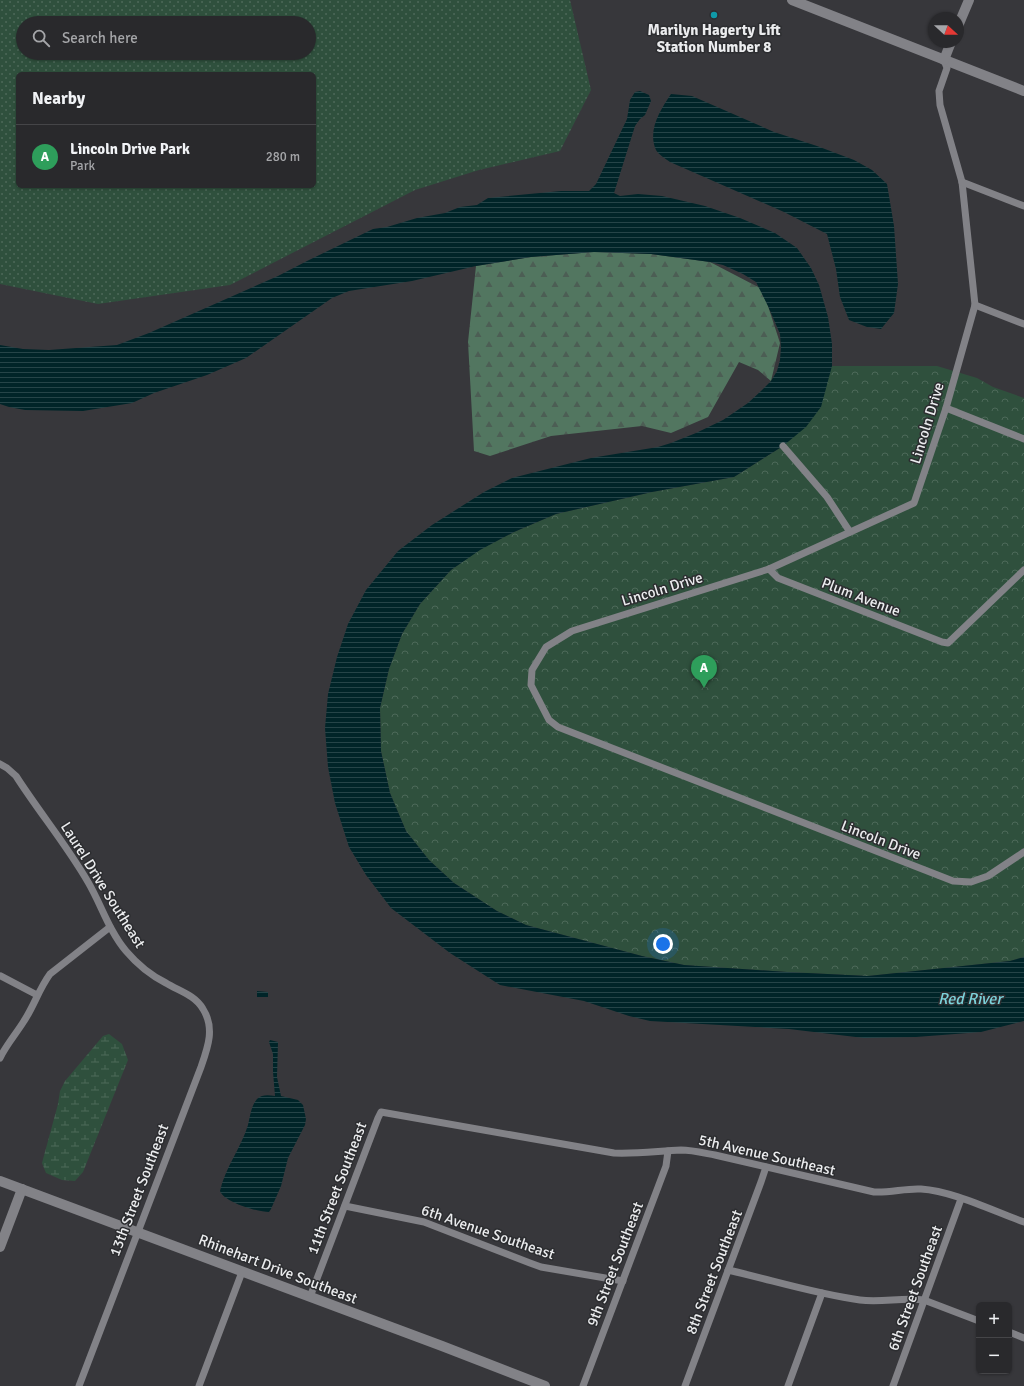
<!DOCTYPE html>
<meta charset="utf-8">
<style>
:root{--surface:#29292c;--page:#353538;--text:#f1f3f6;--muted:#a5a6a9;--line:#454548;--accent:#a4b2fc}
body{margin:0;font-family:Signika,sans-serif;background:var(--page);color:var(--text)}
.controls{position:absolute;right:12px;bottom:12px;display:grid;overflow:hidden;border-radius:6px;box-shadow:0 1px 3px #0004}
.controls button{width:36px;height:36px;display:grid;place-items:center;padding:0;border:0;border-bottom:1px solid var(--line);background:var(--surface);color:var(--text);font:20px sans-serif}
.compass{position:absolute;left:928px;top:12px;width:36px;height:36px;border-radius:50%;background:var(--surface);box-shadow:0 1px 3px #0004;rotate:111deg}
.you{position:absolute;left:663px;top:944px;width:14px;height:14px;margin:-10px;border:3px solid #fff;border-radius:50%;background:#1a73e8;box-shadow:0 0 0 6px #1a73e833}
.badge{display:grid;place-items:center;width:26px;height:26px;border-radius:50%;background:var(--accent);color:#fff;font-size:13px;font-weight:700}
.pin{position:absolute;translate:-50% -33px;filter:drop-shadow(0 1px 2px #0008)}
.pin::after{content:'';position:absolute;top:21px;width:14px;height:12px;background:inherit;clip-path:polygon(0 0,100% 0,50% 100%)}
.list{margin:0;padding:0;list-style:none}
h2{display:flex;justify-content:space-between;align-items:center;height:52px;margin:0;padding:0 16px;font-size:17px}
h2 small{font-size:13px;font-weight:400;color:var(--muted)}
.list li{display:grid;grid-template-columns:26px 1fr auto;gap:12px;align-items:center;box-sizing:border-box;height:64px;padding:0 16px;border-top:1px solid var(--line)}
.list b{display:block;font-size:15px;white-space:nowrap}
.list p{margin:0;font-size:13px;white-space:nowrap;color:var(--muted)}
.list em{font-size:13px;font-style:normal;color:var(--muted)}
.icon{flex:none;width:22px;height:22px;fill:none;stroke:currentColor;stroke-width:2;stroke-linecap:round;stroke-linejoin:round}
.map{position:relative;flex:none;width:1024px;height:1386px;overflow:hidden}
.search{position:absolute;background:var(--surface);box-shadow:0 1px 3px #0004;left:16px;top:16px;width:300px;height:44px;display:flex;align-items:center;gap:10px;box-sizing:border-box;padding:0 14px;border-radius:22px;color:var(--muted);font-size:15px}
.panel{position:absolute;background:var(--surface);box-shadow:0 1px 3px #0004;left:16px;top:72px;width:300px;height:116px;border-radius:6px}
.map>svg:first-child{display:block}
.grass{fill:url(#grass-dots);fill-rule:evenodd}
.forest{fill:url(#forest-firs)}
.wetland{fill:url(#wetland-marsh)}
.park{fill:url(#park-crowns)}
.water{fill:url(#water-rules)}
.lines{fill:none;stroke-linecap:round;stroke-linejoin:round}
.street{stroke:#828287;stroke-width:7}
.secondary{stroke:#828287;stroke-width:10}
.culture-dot{fill:#0f9aa8;stroke:#2c2d30;stroke-width:1.5}
.labels{text-anchor:middle;dominant-baseline:central;stroke-width:3;stroke-linejoin:round;paint-order:stroke}
.poi-label{font-size:15px;font-weight:bold;fill:#ebecee;stroke:#2c2d30}
.street-label{font-size:15px;fill:#ebecee;stroke:#2c2d30}
.water-label{font-size:16px;font-style:italic;fill:#7cd3dc;stroke:#2c2d30}
</style>
<div class="map">
<svg width="1024" height="1386" viewBox="0 0 1024 1386">
<defs>
<pattern id="grass-dots" width="8" height="8" patternUnits="userSpaceOnUse"><rect width="8" height="8" fill="#2f503d"/><path d="M2 2h.1M6 6h.1" fill="none" stroke="#4d6959" stroke-width="1.8" stroke-linecap="round"/></pattern>
<pattern id="forest-firs" width="22" height="20" patternUnits="userSpaceOnUse"><rect width="22" height="20" fill="#527660"/><path d="M5 1l3.5 6h-7zM16 11l3.5 6h-7z" fill="#4c5e54"/></pattern>
<pattern id="wetland-marsh" width="20" height="14" patternUnits="userSpaceOnUse"><rect width="20" height="14" fill="#2f503d"/><path d="M1 5h8M5 5V1M11 12h8M15 12V8" fill="none" stroke="#4d6959"/></pattern>
<pattern id="park-crowns" width="20" height="18" patternUnits="userSpaceOnUse"><rect width="20" height="18" fill="#2f503d"/><path d="M2 6a3 3 0 1 1 6 0M12 15a3 3 0 1 1 6 0" fill="none" stroke="#4d6959"/></pattern>
<pattern id="water-rules" width="6" height="5" patternUnits="userSpaceOnUse"><rect width="6" height="5" fill="#002428"/><path d="M0 2.5h6" fill="none" stroke="#254448"/></pattern>
</defs>
<rect width="100%" height="100%" fill="#37373b"/>
<path class="grass" d="M0,0H570L591,90L560,151L479,170L415,190L230,285L98,304L0,284ZM23,23H309V53H23ZM18,74H314V186H18Z"/>
<polygon class="forest" points="594,252 651,254 710,262 760,288 768,306 780,343 771,381 758,370 739,362 708,417 671,433 642,426 551,436 490,456 474,451 468,342 476,266 531,257"/>
<polygon class="wetland" points="109,1034 122,1044 128,1060 83,1172 75,1181 62,1180 46,1173 42,1163 58,1104 60,1091 65,1081 103,1036"/>
<polygon class="park" points="832,366 937,366 977,378 993,387 1024,398 1024,957 1010,961 868,976 787,972 684,965 642,956 526,925 497,911 454,883 429,860 406,831 390,793 381,751 380,708 389,669 402,634 420,604 451,570 479,550 514,532 556,514 652,492 734,477 783,446"/>
<g class="water">
<polygon points="640,91 649,95 651,101 645,115 640,119 635,126 614,193 620,196 638,194 662,196 705,206 740,218 775,233 797,248 811,268 819,285 828,317 832,344 832,366 821,407 806,427 783,446 734,477 652,492 556,514 514,532 480,550 451,570 420,604 402,634 389,669 380,708 381,751 390,793 406,831 429,860 454,883 497,911 526,925 642,956 684,965 787,972 868,976 1010,961 1024,957 1024,1021 981,1032 916,1037 864,1038 789,1029 650,1021 629,1016 584,1001 500,985 450,953 391,908 366,875 349,847 335,803 328,767 325,728 328,694 337,657 348,624 366,590 398,551 432,525 484,492 512,478 591,458 658,447 671,443 696,433 723,420 748,403 761,391 771,381 777,371 780,360 781,347 780,334 768,306 756,282 743,274 723,265 710,262 651,254 594,252 531,257 476,266 412,281 349,291 332,298 246,358 207,375 154,393 132,403 83,411 25,410 9,407 0,404 0,345 23,349 49,350 117,345 149,333 278,276 307,261 373,229 387,227 417,218 445,213 460,207 477,205 488,198 561,191 589,191 596,184 627,119 630,100 635,92"/>
<path d="M671,94L692,96L774,132L817,146L854,160L872,170L887,184L894,226L898,284L894,313L881,329L867,327L849,320L840,297L836,269L827,234L784,212L670,162C666,159 658,154 656,150C647,130 661,109 671,94Z"/>
<polygon points="257,991 268,992 268,997 257,997"/>
<path d="M270,1040L278,1042L277,1077L281,1096L298,1100L303,1105L306,1119L305,1125L288,1158L281,1186L271,1209L269,1212C257,1212 224,1202 220,1191C225,1168 241,1148 248,1125C250,1117 251,1106 257,1099C262,1094 269,1095 275,1096L273,1072V1054L269,1042Z"/>
</g>
<g class="lines">
<g class="street">
<polyline points="944,60 947,68 939,91 940,105 962,182 975,305 946,408 914,503 769,569 572,631 546,647 532,670 531,685 549,720 558,727 953,881 971,882 988,876 1024,852"/>
<polyline points="962,182 1024,206"/>
<polyline points="975,305 1024,324"/>
<polyline points="946,408 1024,439"/>
<polyline points="783,446 827,497 850,532"/>
<polyline points="769,569 778,578 942,642 948,643 1024,570"/>
<path d="M0,764L7,768L16,776C39,812 66,844 88,882C101,904 109,931 126,951C137,964 150,975 166,983C179,991 195,995 203,1009C215,1028 208,1047 201,1067L79,1386"/>
<polyline points="1,976 37,995"/>
<path d="M0,1058C6,1045 16,1034 24,1021C34,1006 39,989 50,974L110,927"/>
<polyline points="345,1206 424,1222 530,1263 541,1267 623,1281"/>
<path d="M728,1270C772,1280 816,1294 860,1300C881,1303 903,1297 924,1300L979,1321"/>
<path d="M310,1297L378,1118L381,1112L614,1153C637,1154 658,1151 681,1150C692,1150 704,1153 715,1155L874,1192C890,1193 906,1188 921,1189C953,1191 993,1211 1024,1222"/>
<polyline points="1009,1332 1024,1338"/>
<polyline points="199,1386 242,1272"/>
<polyline points="583,1386 666,1166 668,1151"/>
<polyline points="685,1386 761,1182 766,1167"/>
<polyline points="788,1386 822,1293"/>
<polyline points="893,1386 961,1199"/>
</g>
<g class="secondary">
<polyline points="792,0 1024,91"/>
<polyline points="958,26 969,0"/>
<polyline points="944,60 951,42"/>
<polyline points="0,1181 442,1346 545,1386"/>
<polyline points="0,1247 22,1189"/>
</g>
</g>
<circle class="culture-dot" cx="714" cy="15" r="4"/>
<g class="labels">
<g class="poi-label">
<text x="714" y="30">Marilyn Hagerty Lift<tspan x="714" dy="17">Station Number 8</tspan></text>
</g>
<g class="street-label">
<text transform="translate(927 423) rotate(-73)">Lincoln Drive</text>
<text transform="translate(662 589) rotate(-17)">Lincoln Drive</text>
<text transform="translate(861 597) rotate(21)">Plum Avenue</text>
<text transform="translate(881 840) rotate(21)">Lincoln Drive</text>
<text transform="translate(103 885) rotate(58)">Laurel Drive Southeast</text>
<text transform="translate(767 1155) rotate(13)">5th Avenue Southeast</text>
<text transform="translate(337 1188) rotate(-69)">11th Street Southeast</text>
<text transform="translate(139 1190) rotate(-69)">13th Street Southeast</text>
<text transform="translate(488 1232) rotate(19)">6th Avenue Southeast</text>
<text transform="translate(615 1264) rotate(-69)">9th Street Southeast</text>
<text transform="translate(278 1269) rotate(21)">Rhinehart Drive Southeast</text>
<text transform="translate(714 1272) rotate(-69)">8th Street Southeast</text>
<text transform="translate(915 1288) rotate(-70)">6th Street Southeast</text>
</g>
<g class="water-label">
<text x="970" y="999">Red River</text>
</g>
</g>
</svg>
<div class="controls">
<button>+</button>
<button>−</button>
</div>
<svg class="compass" viewBox="-18 -18 36 36"><path d="M0-13l5 13h-10z" fill="#e53935"/><path d="M0 13l5-13h-10z" fill="#a5a6a9"/></svg>
<div class="you"></div>
<div class="pin badge" style="left:704px;top:688px;background:#2e9e5b">A</div>
<div class="search"><svg class="icon" aria-label="search" viewBox="0 0 24 24"><circle cx="10" cy="10" r="6"/><path d="M15 15l6 6"/></svg>Search here</div>
<section class="panel">
<h2>Nearby<small></small></h2>
<ul class="list">
<li><span class="badge" style="background:#2e9e5b">A</span><div><b>Lincoln Drive Park</b><p>Park</p></div><em>280 m</em></li>
</ul>
</section>
</div>
